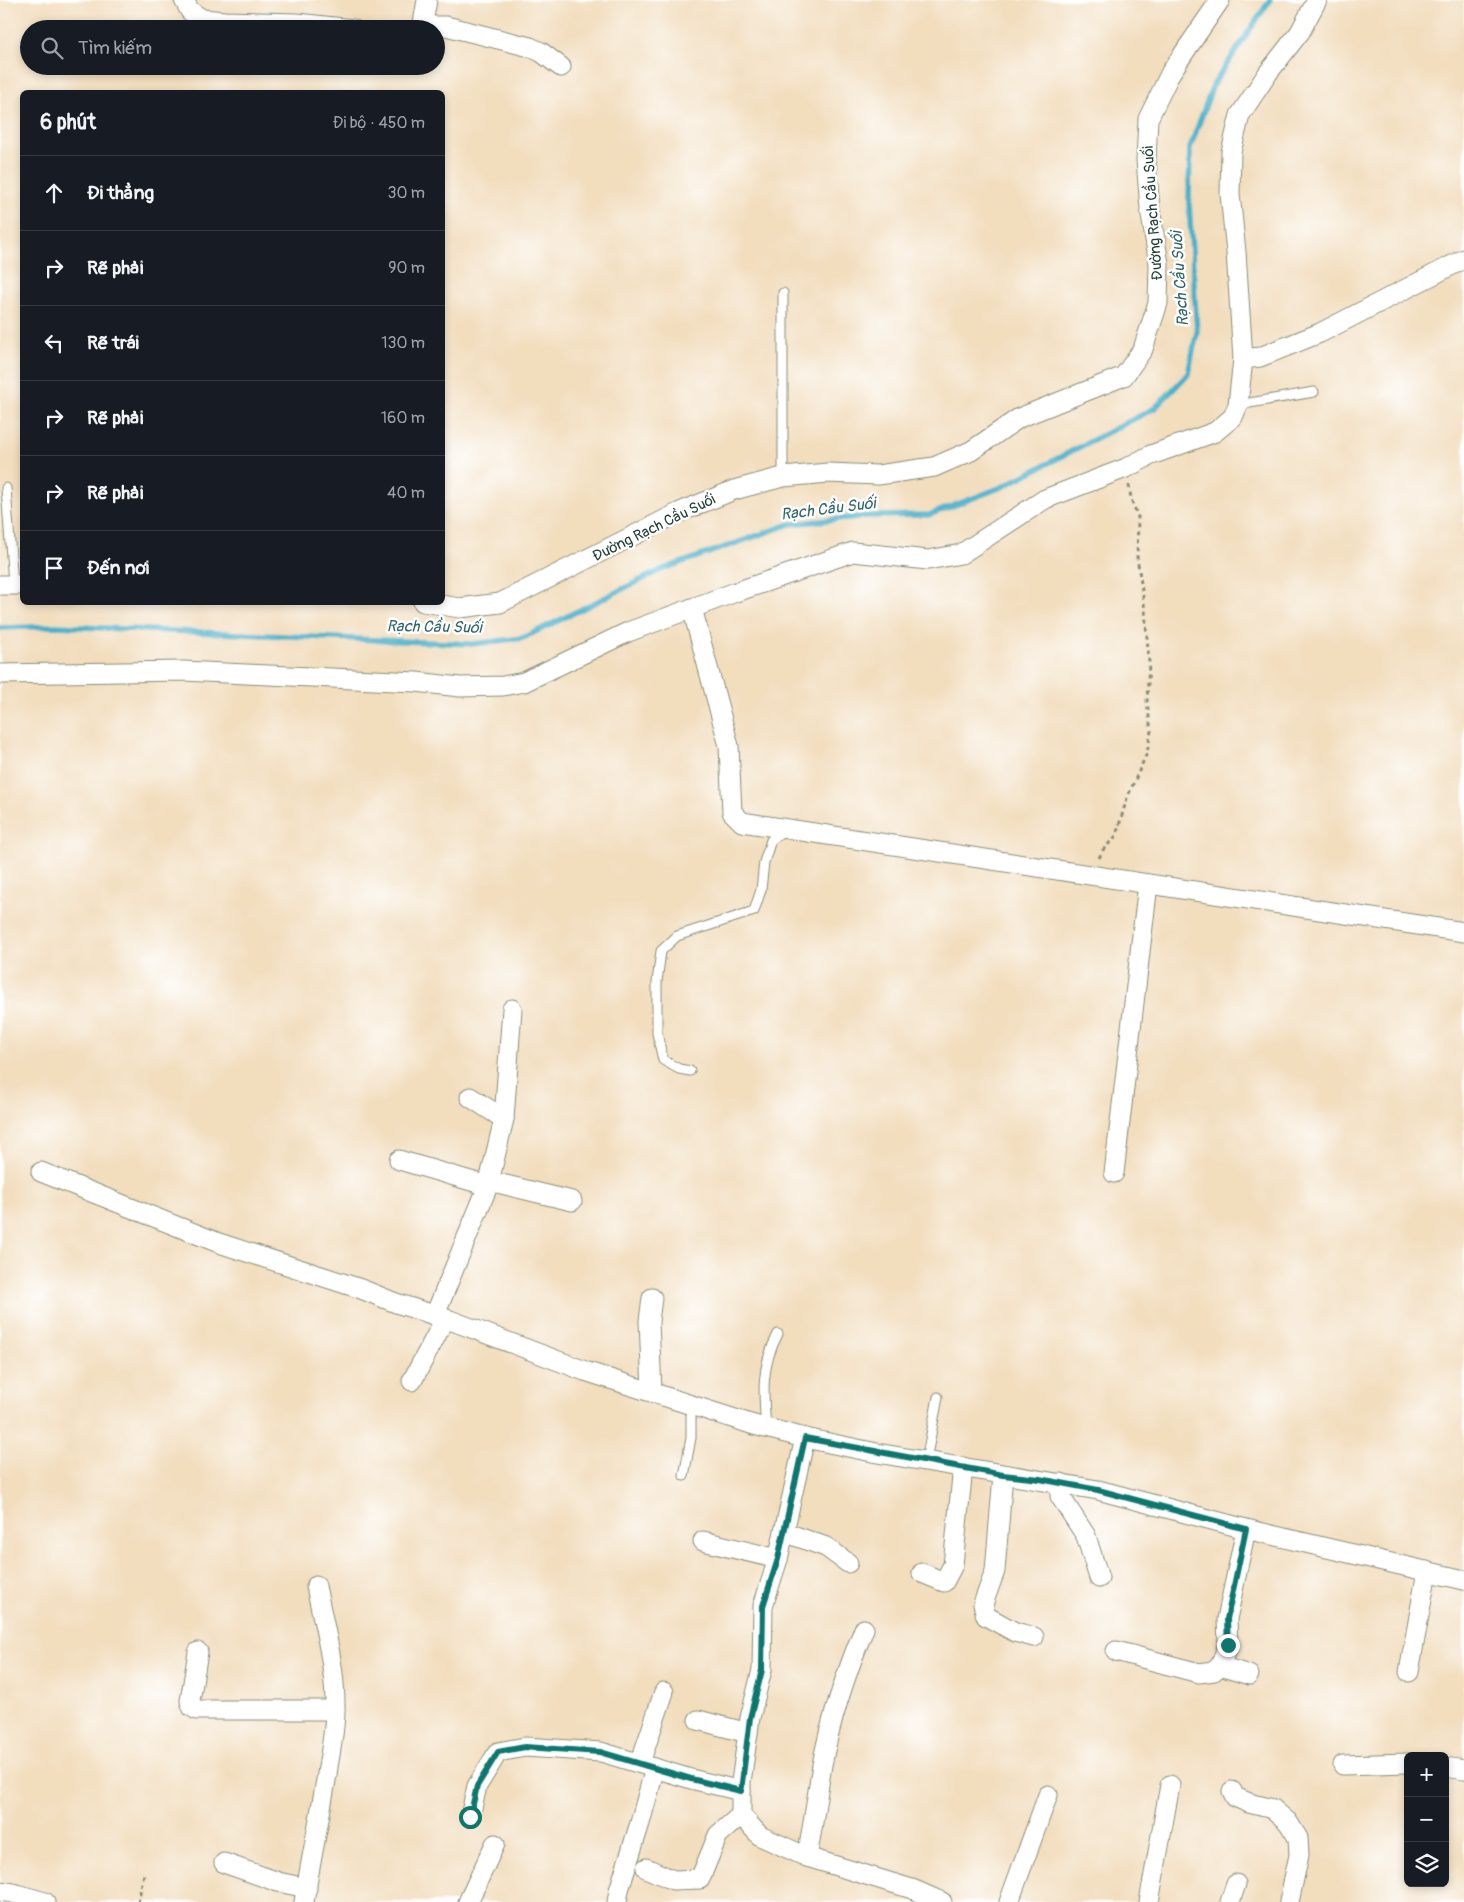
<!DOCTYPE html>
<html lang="vi">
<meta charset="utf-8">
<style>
:root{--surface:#171b24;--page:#20242c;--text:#f1f3f6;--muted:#9ea1a6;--line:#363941}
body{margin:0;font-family:Pangolin,sans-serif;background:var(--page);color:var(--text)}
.controls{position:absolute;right:15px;bottom:15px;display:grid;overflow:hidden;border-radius:8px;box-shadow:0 2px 8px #0003}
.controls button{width:45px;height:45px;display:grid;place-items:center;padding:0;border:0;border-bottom:1px solid var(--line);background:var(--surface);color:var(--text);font:25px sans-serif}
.stop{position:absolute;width:15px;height:15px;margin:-11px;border:4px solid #0f766e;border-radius:50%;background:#fff}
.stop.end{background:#0f766e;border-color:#fff;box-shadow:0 1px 5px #0008}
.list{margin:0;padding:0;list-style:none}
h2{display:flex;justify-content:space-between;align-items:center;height:65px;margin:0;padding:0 20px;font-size:21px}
h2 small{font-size:16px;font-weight:400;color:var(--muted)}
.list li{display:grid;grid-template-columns:32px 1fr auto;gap:15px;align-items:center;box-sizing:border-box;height:75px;padding:0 20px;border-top:1px solid var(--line)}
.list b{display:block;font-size:19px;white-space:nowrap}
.list em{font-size:16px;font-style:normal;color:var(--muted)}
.icon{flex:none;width:28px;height:28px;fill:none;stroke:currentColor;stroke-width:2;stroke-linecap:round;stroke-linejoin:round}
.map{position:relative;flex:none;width:1464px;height:1902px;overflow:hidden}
.search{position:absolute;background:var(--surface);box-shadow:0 2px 8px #0003;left:20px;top:20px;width:425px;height:55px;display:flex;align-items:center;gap:12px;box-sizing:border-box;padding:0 18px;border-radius:28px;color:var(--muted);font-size:19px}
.panel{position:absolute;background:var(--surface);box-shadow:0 2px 8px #0003;left:20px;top:90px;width:425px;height:515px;border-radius:8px}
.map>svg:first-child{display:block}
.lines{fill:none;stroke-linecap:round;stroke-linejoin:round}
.stream{stroke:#4cb1cb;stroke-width:5.5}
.lane-casing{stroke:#888d78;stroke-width:11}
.street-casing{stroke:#888d78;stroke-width:21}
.path{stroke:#888d78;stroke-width:3;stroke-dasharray:4 4;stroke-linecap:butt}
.lane{stroke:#fff;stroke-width:9}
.street{stroke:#fff;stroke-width:19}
.route{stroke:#0f766e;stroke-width:6}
.labels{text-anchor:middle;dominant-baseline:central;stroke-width:5;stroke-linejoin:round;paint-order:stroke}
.street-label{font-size:15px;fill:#1f3d34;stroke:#fff}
.water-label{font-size:16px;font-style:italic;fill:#2f6669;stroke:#fff}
</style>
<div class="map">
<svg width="1464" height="1902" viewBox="0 0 1464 1902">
<rect width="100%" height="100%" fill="#fff"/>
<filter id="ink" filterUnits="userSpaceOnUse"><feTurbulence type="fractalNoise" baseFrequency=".02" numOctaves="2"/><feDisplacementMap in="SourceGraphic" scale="10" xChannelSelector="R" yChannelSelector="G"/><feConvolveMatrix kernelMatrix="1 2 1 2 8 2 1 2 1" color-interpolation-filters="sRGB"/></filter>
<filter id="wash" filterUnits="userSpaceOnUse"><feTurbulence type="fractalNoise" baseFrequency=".0096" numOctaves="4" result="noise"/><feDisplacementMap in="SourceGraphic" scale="20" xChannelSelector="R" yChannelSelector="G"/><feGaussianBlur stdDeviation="1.12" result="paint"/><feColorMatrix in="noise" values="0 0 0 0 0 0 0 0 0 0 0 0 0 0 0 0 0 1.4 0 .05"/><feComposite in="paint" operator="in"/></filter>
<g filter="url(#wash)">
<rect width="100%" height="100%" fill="#f2ddbd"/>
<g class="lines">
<polyline class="stream" points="0,628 56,626 472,644 523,638 663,569 790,524 869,516 929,515 1002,487 1155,408 1188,374 1197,332 1189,203 1190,148 1213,85 1270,0"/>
</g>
</g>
<g filter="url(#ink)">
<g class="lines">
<g class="lane-casing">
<g id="lane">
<polyline points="783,293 783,477"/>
<polyline points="1238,405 1314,392"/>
<polyline points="6,488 13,584"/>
<polyline points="690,1071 679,1069 663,1060 657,1033 657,982 661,951 677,936 754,911 761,890 764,862 771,840 785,831"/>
<path d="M766,1428C763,1392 761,1366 778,1334"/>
<polyline points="926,1461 938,1397"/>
<polyline points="684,1476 691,1438 691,1405"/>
</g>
</g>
<g class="street-casing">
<g id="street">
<polyline points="184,0 190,11 202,19 225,21 297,23 353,29"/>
<polyline points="422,29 427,0"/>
<polyline points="424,29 433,26 446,26 530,47 541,52 561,67"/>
<polyline points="1243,359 1260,357 1320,333 1464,259"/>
<polyline points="0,585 22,585"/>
<polyline points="423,602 460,608 500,603 680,512 734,490 783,477 828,473 878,475 934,467 971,451 1019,418 1124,376 1143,349 1158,303 1159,264 1150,209 1146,160 1148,119 1171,72 1220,0"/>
<polyline points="692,608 729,746 732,812 742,822 1464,932"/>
<polyline points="0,674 183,671 416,682 460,687 503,686 524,682 628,632 733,593 853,552 928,560 961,554 1045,499 1126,468 1151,455 1215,432 1233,417 1238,405 1243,359 1236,252 1230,194 1231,152 1240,115 1268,73 1300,32 1317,0"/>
<polyline points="504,1119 512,1009"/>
<polyline points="399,1160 488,1186"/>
<polyline points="41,1172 219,1243 361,1289 396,1303 450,1320 585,1371 754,1425 805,1438 877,1453 1098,1490 1246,1529 1464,1580"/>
<polyline points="1114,1173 1148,884"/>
<polyline points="489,1181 572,1201"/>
<polyline points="652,1298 649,1321 652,1392"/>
<polyline points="435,1315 488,1186 504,1119 470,1097"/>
<polyline points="412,1381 445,1319"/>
<polyline points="805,1438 778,1559 763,1606 762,1670 750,1718 741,1782 741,1815 760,1836 807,1857 912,1889 942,1902"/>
<polyline points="1003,1475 995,1571 983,1604 986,1616 1015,1632 1034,1637"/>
<polyline points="1061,1483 1060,1496 1086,1536 1099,1578"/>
<polyline points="784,1532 826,1547 848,1563"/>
<polyline points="703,1541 778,1559"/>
<polyline points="922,1573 944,1582 953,1565 963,1467"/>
<polyline points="1116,1651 1199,1673 1214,1671 1220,1666 1228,1645 1227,1619 1246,1529"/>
<polyline points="198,1652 190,1701 192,1707 197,1710 335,1710"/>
<polyline points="1220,1666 1249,1675"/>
<polyline points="1409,1672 1427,1571"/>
<polyline points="698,1720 748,1733"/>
<polyline points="640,1763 664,1692"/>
<polyline points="1343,1765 1408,1763"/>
<polyline points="1445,1767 1464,1770"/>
<polyline points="1232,1791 1235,1797 1249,1803 1273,1809 1288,1822 1298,1838 1299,1855 1289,1902"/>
<polyline points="470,1817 477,1786 498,1752 525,1747 601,1752 691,1779 741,1791"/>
<path d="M807,1857C813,1826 817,1796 822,1765C831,1718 846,1673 864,1629"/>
<polyline points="224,1863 278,1882 307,1888"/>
<polyline points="646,1868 673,1880 700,1879 718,1835 741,1815"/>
<polyline points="0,1891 13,1893 45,1902"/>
<path d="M304,1902C311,1859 320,1817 327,1774C330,1753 335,1731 335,1710C336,1669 324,1626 316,1586"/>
<polyline points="468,1902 495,1844"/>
<polyline points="617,1902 619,1890 640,1823 655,1768"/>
<polyline points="1009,1902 1048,1795"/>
<polyline points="1149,1902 1170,1785"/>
<polyline points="1230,1902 1236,1884"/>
</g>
</g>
<g class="path">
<polyline points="1099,858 1103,850 1116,836 1127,798 1147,753 1151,731 1147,702 1149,662 1145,610 1137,557 1138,517 1131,499 1129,485"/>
<polyline points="138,1902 144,1874"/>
</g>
<use href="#lane" class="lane"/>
<use href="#street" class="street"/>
</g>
</g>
<g class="lines" filter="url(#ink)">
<polyline class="route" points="470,1817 477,1786 498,1752 525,1747 600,1752 691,1779 741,1791 750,1718 762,1670 763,1606 778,1559 805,1438 1003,1475 1040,1479 1098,1490 1246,1529 1227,1619 1228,1645"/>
</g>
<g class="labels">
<g class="street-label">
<text transform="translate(1153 213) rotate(-94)">Đường Rạch Cầu Suối</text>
<text transform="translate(654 528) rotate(-26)">Đường Rạch Cầu Suối</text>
</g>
<g class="water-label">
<text transform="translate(1180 279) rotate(-94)">Rạch Cầu Suối</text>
<text transform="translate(828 509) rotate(-7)">Rạch Cầu Suối</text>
<text transform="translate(434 627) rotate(1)">Rạch Cầu Suối</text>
</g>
</g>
</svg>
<div class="controls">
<button>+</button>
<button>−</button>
<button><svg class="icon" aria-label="layers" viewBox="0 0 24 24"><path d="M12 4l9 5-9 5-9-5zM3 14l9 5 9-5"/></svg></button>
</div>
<div class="stop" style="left:470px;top:1817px"></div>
<div class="stop end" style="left:1228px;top:1645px"></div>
<div class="search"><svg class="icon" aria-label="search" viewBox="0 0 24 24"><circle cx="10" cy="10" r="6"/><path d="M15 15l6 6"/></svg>Tìm kiếm</div>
<section class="panel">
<h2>6 phút<small>Đi bộ · 450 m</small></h2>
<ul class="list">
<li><svg class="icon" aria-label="ahead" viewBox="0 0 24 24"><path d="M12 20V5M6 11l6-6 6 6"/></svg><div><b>Đi thẳng</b></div><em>30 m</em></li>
<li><svg class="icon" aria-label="right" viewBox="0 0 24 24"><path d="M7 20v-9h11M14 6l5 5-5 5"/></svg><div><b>Rẽ phải</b></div><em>90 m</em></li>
<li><svg class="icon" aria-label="left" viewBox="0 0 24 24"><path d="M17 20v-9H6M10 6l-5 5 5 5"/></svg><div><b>Rẽ trái</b></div><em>130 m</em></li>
<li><svg class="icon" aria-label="right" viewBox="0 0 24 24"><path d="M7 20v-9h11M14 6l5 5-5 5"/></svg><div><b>Rẽ phải</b></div><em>160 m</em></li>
<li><svg class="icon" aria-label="right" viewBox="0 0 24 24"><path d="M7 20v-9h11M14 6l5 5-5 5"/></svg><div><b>Rẽ phải</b></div><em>40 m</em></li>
<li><svg class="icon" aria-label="arrive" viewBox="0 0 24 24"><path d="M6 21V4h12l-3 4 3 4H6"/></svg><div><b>Đến nơi</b></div></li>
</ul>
</section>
</div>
